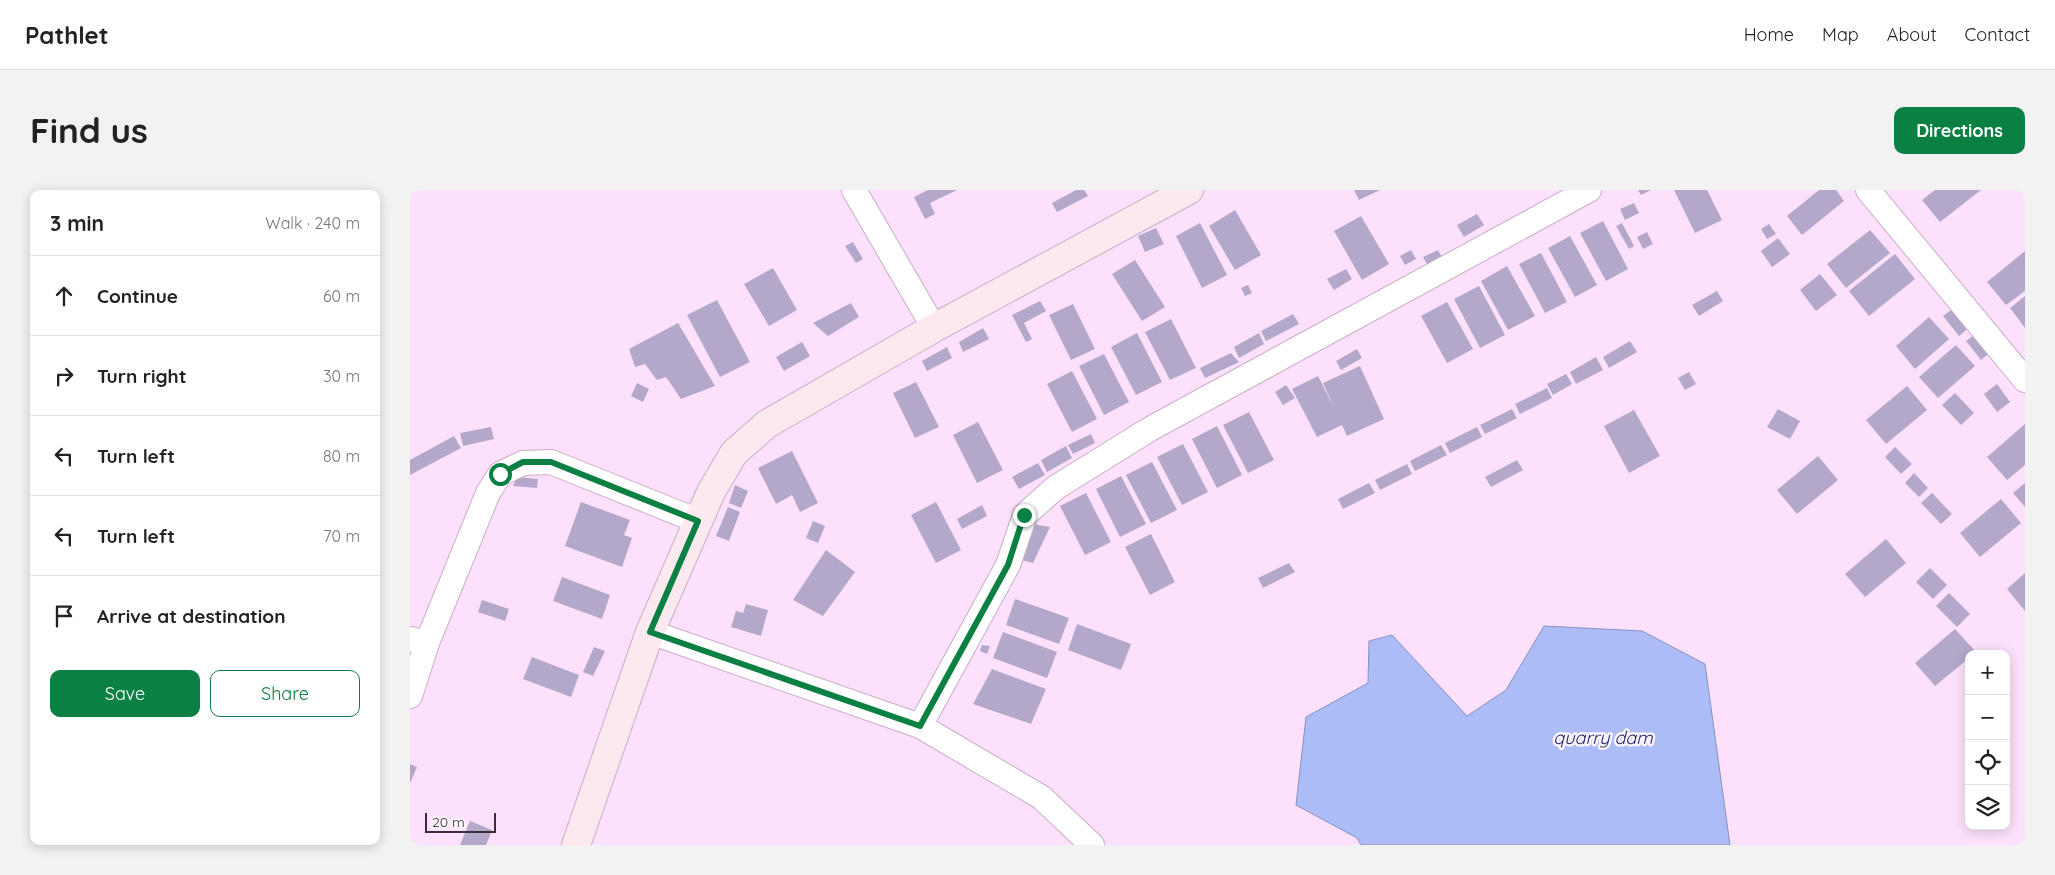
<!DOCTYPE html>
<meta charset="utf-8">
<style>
:root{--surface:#fff;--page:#f2f2f2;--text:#222;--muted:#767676;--line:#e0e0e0;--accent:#0b8043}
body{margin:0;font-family:Quicksand,sans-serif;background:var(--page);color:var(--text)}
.controls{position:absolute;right:15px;bottom:15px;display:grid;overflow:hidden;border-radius:10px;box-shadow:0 2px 12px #0003}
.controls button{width:45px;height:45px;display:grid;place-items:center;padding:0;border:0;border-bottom:1px solid var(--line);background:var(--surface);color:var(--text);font:25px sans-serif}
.scale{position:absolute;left:15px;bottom:12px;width:71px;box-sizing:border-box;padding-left:5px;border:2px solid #382d38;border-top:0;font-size:14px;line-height:18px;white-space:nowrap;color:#382d38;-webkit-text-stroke:4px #fcf6fc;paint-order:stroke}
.stop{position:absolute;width:15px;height:15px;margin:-11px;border:4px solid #0b8043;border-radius:50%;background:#fff}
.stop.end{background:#0b8043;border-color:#fff;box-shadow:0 1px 5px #0008}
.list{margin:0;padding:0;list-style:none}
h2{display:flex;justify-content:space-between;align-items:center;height:65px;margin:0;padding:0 20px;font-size:21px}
h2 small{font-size:16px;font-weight:400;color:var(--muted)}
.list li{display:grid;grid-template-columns:32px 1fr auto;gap:15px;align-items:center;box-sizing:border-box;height:80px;padding:0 20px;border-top:1px solid var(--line)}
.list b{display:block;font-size:19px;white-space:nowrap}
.list em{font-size:16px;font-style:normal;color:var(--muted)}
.actions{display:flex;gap:10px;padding:15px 20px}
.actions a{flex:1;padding:11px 0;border:1px solid var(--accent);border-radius:10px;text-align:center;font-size:18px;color:var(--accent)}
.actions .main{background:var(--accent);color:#fff}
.icon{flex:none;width:28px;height:28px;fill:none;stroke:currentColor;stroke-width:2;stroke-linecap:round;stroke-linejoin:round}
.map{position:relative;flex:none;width:1615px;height:655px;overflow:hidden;border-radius:10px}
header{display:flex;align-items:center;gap:30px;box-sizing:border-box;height:70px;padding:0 25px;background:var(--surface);border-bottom:1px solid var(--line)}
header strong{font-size:24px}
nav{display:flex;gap:28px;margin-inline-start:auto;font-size:18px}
.intro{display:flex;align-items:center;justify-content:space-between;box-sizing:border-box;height:120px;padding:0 30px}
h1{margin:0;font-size:35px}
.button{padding:12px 22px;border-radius:10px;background:var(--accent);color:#fff;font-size:18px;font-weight:700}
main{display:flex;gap:30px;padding:0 30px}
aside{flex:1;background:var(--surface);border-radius:10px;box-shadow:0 2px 12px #0003}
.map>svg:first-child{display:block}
.water{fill:#abbcf6;stroke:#8891bd}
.building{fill:#b3a8c9}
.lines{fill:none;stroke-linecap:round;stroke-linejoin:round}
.street-casing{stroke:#c8adc7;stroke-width:26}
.secondary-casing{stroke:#c8adc7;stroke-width:30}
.street{stroke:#fff;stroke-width:24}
.secondary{stroke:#fce9f0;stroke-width:28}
.route{stroke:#0b8043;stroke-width:6}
.labels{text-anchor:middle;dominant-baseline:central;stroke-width:5;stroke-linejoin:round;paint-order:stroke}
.water-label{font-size:18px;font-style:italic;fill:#171b6b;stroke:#fcf6fc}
</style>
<header>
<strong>Pathlet</strong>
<nav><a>Home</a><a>Map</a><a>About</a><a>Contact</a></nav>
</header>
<div class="intro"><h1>Find us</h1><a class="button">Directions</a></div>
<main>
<aside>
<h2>3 min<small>Walk · 240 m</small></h2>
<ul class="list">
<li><svg class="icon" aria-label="ahead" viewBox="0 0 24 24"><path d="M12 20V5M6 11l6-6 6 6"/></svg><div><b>Continue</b></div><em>60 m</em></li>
<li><svg class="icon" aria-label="right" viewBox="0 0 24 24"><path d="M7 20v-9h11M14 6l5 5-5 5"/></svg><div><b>Turn right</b></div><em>30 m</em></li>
<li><svg class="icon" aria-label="left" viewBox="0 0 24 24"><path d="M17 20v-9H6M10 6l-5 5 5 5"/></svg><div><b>Turn left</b></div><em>80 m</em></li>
<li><svg class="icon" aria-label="left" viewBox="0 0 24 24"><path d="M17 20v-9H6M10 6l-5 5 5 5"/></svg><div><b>Turn left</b></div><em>70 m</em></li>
<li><svg class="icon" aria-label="arrive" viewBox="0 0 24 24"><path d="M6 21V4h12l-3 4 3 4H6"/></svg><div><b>Arrive at destination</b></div></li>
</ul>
<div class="actions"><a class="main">Save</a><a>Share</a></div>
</aside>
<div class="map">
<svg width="1615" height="655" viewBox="0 0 1615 655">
<rect width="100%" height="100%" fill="#fde1fc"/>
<polygon class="water" points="1134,436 1232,441 1295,474 1320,655 951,655 947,648 886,615 896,527 958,493 959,451 982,445 1057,526 1096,500"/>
<g class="building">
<polygon points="518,0 547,0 520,13 525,24 515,29 504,7"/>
<polygon points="666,0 674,0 678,6 647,22 642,13"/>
<polygon points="944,0 970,0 949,10"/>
<polygon points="1228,0 1241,0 1231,5"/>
<polygon points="1264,0 1297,0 1312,30 1285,43"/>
<polygon points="1409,0 1426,0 1434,11 1392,45 1377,26"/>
<polygon points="1525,0 1571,0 1530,32 1512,10"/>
<polygon points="1224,13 1229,23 1215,30 1210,19"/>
<polygon points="825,20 851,65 825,80 799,36"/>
<polygon points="1067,24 1074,35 1054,47 1047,35"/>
<polygon points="951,26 979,74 952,90 924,41"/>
<polygon points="1193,31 1218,79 1196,91 1170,43"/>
<polygon points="790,33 817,85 792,98 766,46"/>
<polygon points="1212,33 1224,56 1219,59 1206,36"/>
<polygon points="1359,34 1366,44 1357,49 1351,39"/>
<polygon points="746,38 754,54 735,62 728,46"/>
<polygon points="1460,40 1480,63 1436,98 1417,74"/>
<polygon points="1237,42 1243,54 1233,59 1227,47"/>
<polygon points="1160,46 1187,95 1165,107 1138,58"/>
<polygon points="1368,48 1380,64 1362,77 1351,61"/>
<polygon points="443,52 453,69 446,73 435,56"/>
<polygon points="1001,60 1006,69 995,75 990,66"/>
<polygon points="1028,60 1033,69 1018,76 1013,67"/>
<polygon points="1615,61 1615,101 1596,115 1577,92"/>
<polygon points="1131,63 1157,112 1135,123 1109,74"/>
<polygon points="1485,64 1505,89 1459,126 1439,101"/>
<polygon points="725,70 755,117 732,131 702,84"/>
<polygon points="1097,76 1125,126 1098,140 1071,91"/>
<polygon points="363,78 387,120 359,136 334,94"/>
<polygon points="936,79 942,89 924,100 917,89"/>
<polygon points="1410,84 1427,105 1406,121 1390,100"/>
<polygon points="838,95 842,103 835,106 831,98"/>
<polygon points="1069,96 1095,145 1070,158 1044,109"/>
<polygon points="1307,101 1313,111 1289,126 1282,115"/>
<polygon points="1615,106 1615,138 1600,118"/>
<polygon points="307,110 340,172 310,187 277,125"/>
<polygon points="630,111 636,121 614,133 622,149 616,152 602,125"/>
<polygon points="1037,112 1063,159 1037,173 1011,126"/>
<polygon points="441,113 449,127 418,146 403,133"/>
<polygon points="663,114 685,159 661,170 639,125"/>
<polygon points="1545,117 1561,136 1549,146 1533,126"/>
<polygon points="883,124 889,134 856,151 851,141"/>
<polygon points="1519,127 1539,149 1505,179 1486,156"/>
<polygon points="761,129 786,178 760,190 735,142"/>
<polygon points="268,133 305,196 271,209 256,187 247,190 235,174 225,177 219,159"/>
<polygon points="573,138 579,149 553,162 549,152"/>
<polygon points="1568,142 1583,160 1571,170 1556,151"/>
<polygon points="727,143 752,192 726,205 701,157"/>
<polygon points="849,143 854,154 829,168 824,157"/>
<polygon points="1220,151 1227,162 1199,178 1193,167"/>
<polygon points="392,152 400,166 374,181 366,167"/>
<polygon points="1546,155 1565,176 1528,208 1509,187"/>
<polygon points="537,157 542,168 517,181 512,171"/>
<polygon points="947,159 952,168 931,180 926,171"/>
<polygon points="821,163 829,172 795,188 790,178"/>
<polygon points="694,164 719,212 694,225 669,176"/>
<polygon points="1186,167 1193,180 1166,194 1160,182"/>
<polygon points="950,176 974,229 937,246 932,235 907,247 882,199 908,186 924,217 913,193"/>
<polygon points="662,181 687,229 662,242 637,194"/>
<polygon points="1279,182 1286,194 1275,200 1268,188"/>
<polygon points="1156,184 1162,194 1143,205 1137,194"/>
<polygon points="506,192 529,237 505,248 483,203"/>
<polygon points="227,193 239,199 233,212 221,206"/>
<polygon points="1587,194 1600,212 1587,222 1574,204"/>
<polygon points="876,195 885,208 873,215 865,202"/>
<polygon points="1497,196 1517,220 1476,254 1456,230"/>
<polygon points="1137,198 1142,208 1110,224 1105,214"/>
<polygon points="1545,203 1564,223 1551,235 1532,215"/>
<polygon points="1102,219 1107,228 1075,244 1070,235"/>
<polygon points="1368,219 1390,231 1380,249 1357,237"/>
<polygon points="1224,220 1250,266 1219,283 1194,236"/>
<polygon points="839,222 864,270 838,283 813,235"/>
<polygon points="568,232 593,280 567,293 543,245"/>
<polygon points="1615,234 1615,275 1597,290 1577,267"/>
<polygon points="807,236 832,285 807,298 782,249"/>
<polygon points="81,237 84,249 53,256 50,243"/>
<polygon points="1067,237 1072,247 1040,263 1035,253"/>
<polygon points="681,244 685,253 663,264 658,255"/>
<polygon points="44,246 51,258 0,285 0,270"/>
<polygon points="773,254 798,302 772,315 747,267"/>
<polygon points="1031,255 1037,265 1005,281 1000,271"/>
<polygon points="656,256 662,268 637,282 631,270"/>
<polygon points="1485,257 1502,274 1491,284 1475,267"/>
<polygon points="382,261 408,313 390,322 382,305 366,314 348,278"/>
<polygon points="1408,266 1428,290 1387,324 1367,300"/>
<polygon points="1107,270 1113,280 1081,297 1075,287"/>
<polygon points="742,272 767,320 741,333 716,285"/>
<polygon points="628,273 635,285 609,299 602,287"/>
<polygon points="997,274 1002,284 970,300 965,290"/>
<polygon points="1504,283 1518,298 1509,307 1495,293"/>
<polygon points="711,286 736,334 710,347 686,299"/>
<polygon points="107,287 128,289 127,298 103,296"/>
<polygon points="959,293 965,303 933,319 928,309"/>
<polygon points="1615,293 1615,317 1603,303"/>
<polygon points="325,295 338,301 331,318 319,313"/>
<polygon points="676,303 701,352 675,365 650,316"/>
<polygon points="1522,303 1542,324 1531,334 1511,313"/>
<polygon points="1591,309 1611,333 1570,367 1550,343"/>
<polygon points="171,312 220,330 214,345 222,348 212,377 155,356"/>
<polygon points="526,312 551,360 526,373 501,325"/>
<polygon points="572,315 577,326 552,339 547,329"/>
<polygon points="318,317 330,322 319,351 306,346"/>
<polygon points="403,331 415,336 408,353 396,348"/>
<polygon points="623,334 640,337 623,373 607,369"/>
<polygon points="741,344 765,392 740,405 715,357"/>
<polygon points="1476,349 1496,373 1455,407 1435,384"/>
<polygon points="416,360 445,382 413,426 383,410"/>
<polygon points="879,373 885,382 853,398 848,388"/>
<polygon points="1520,378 1537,395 1523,409 1506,392"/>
<polygon points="1615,383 1615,421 1597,399"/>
<polygon points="152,387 200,405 192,429 143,411"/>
<polygon points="1539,403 1560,424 1547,437 1526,416"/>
<polygon points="605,409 659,428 649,454 596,435"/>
<polygon points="72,410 99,419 95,431 68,422"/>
<polygon points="336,414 358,420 351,446 321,437 326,421 333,423"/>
<polygon points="667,434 721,454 711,480 658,460"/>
<polygon points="1545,439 1566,462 1559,464 1559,468 1525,496 1505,473"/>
<polygon points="593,442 647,462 637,488 583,468"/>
<polygon points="572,455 580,456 577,464 570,461"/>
<polygon points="184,457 195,461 183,486 173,482"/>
<polygon points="122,467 169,485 161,507 113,489"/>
<polygon points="582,479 636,499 621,534 563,514"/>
<polygon points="0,574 7,577 0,593"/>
<polygon points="60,631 82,640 76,655 50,655"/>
</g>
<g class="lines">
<g class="street-casing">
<g id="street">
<polyline points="444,0 524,138"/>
<polyline points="1458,0 1615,190"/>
<polyline points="240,442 510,536 631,607 682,655"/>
<polyline points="0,449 17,453 78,303 90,284 113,273 141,272 288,331"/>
<polyline points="0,506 17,453"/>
<polyline points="510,536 598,375 615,325 645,298 740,239 1179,0"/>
</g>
</g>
<g class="secondary-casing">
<polyline id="secondary" points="166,655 240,442 301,302 324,263 357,234 524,138 779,0"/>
</g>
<use href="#street" class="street"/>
<use href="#secondary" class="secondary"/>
</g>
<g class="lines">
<polyline class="route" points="90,284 113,272 141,272 288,331 240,442 510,536 598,375 614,325"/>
</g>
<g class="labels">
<g class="water-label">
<text x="1193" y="547">quarry dam</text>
</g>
</g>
</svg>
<div class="controls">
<button>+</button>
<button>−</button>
<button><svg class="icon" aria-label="locate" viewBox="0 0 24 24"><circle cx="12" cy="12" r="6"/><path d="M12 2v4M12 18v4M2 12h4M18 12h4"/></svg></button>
<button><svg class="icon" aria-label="layers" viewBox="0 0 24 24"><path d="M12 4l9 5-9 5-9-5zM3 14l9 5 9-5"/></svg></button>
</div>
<div class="scale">20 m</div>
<div class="stop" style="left:90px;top:284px"></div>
<div class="stop end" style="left:614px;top:325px"></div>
</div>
</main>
